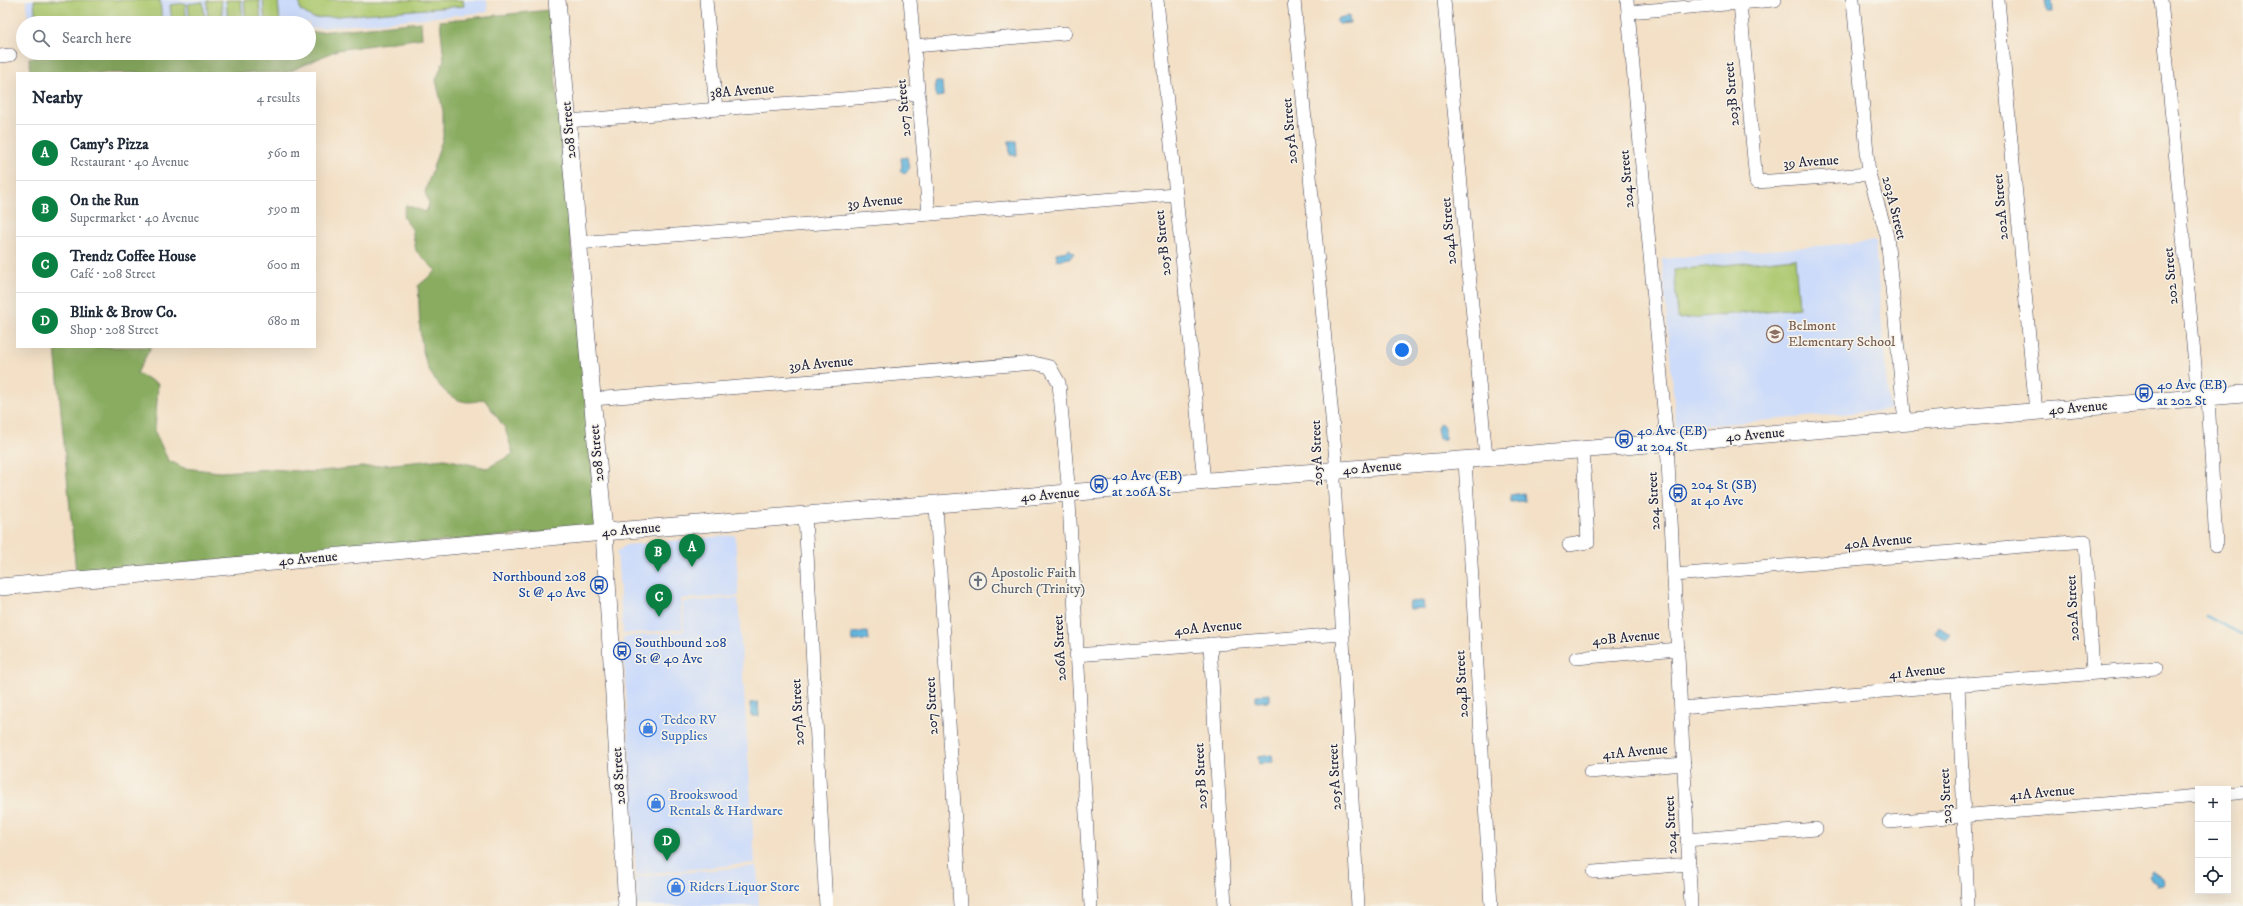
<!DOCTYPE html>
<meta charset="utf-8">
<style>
:root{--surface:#fff;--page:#f2f2f3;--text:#1f2937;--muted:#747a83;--line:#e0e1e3;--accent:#0b8043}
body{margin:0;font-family:"IM FELL DW Pica",serif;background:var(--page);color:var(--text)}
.controls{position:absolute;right:12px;bottom:12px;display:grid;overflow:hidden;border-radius:0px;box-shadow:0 4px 16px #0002}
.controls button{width:36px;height:36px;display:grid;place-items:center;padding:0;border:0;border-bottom:1px solid var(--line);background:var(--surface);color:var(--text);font:20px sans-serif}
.you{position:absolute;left:1402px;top:350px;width:14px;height:14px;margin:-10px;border:3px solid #fff;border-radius:50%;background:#1a73e8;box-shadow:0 0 0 6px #1a73e833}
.badge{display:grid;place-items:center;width:26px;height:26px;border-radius:50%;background:var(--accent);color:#fff;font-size:13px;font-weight:700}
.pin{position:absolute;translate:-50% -33px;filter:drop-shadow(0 1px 2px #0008)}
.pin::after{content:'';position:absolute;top:21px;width:14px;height:12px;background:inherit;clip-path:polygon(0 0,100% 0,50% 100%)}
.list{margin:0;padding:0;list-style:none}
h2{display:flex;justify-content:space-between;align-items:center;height:52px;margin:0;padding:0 16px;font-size:17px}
h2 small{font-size:13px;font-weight:400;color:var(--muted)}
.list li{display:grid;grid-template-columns:26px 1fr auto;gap:12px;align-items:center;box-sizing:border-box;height:56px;padding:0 16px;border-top:1px solid var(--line)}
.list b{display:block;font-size:15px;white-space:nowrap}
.list p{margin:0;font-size:13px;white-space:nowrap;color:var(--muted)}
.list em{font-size:13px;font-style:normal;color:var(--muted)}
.icon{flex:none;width:22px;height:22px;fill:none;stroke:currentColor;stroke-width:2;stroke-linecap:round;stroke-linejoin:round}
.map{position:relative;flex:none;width:2243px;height:906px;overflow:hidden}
.search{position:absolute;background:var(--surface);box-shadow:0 4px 16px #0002;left:16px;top:16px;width:300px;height:44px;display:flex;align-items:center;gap:10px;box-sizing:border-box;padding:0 14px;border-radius:22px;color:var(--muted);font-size:15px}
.panel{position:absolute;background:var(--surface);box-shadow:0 4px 16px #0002;left:16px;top:72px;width:300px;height:276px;border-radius:0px}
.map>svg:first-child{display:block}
.built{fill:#ccdbfa}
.green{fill:#acc86e;stroke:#677554}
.forest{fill:#89ac61;stroke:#56674e}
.water{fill:#5eb3db;stroke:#406a8b}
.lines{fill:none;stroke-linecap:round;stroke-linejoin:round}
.stream{stroke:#5eb3db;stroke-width:2.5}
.minor-casing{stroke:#413e50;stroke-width:14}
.major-casing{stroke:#413e50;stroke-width:18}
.minor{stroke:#fff;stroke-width:13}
.major{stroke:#fff;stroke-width:17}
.labels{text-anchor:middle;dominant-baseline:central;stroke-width:3;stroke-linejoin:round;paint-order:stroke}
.street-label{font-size:14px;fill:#22223b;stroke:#f7f3e8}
.education-label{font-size:14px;fill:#785e54;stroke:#f7f3e8;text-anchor:start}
.transit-label{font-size:14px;fill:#164399;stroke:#f7f3e8;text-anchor:start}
.worship-label{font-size:14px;fill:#5b616d;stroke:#f7f3e8;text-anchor:start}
.shop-label{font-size:14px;fill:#366cbe;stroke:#f7f3e8;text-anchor:start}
</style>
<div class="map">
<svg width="2243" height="906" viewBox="0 0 2243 906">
<rect width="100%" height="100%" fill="#f7f3e8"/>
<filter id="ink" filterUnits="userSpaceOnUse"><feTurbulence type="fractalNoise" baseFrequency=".025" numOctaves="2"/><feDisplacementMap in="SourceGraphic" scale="8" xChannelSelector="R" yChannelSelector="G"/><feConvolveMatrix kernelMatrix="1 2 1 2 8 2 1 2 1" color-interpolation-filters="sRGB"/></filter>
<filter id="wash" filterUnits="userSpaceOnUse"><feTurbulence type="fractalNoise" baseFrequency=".012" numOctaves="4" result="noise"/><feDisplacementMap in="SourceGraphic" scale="16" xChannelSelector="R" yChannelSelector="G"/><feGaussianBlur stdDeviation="0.9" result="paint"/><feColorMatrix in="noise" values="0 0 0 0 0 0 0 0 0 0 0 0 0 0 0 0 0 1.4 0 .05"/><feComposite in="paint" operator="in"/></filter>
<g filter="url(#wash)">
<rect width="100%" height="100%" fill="#f3e0c6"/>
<g class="built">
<polygon points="26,0 487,0 488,12 309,29 309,23 28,23"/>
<polygon points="1875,241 1889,410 1676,428 1662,259"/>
<polygon points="735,535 739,596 681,599 683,629 623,634 617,552 626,545"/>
<polygon points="738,598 755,863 636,875 623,637 684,631 683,602"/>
<polygon points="757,866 759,906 637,906 635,877"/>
</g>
<g class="green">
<polygon points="34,0 160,0 162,23 36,23"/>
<polygon points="221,0 223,23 208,23 207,1"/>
<polygon points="226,0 241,0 243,23 228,23"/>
<polygon points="244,0 259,0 261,23 246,23"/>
<polygon points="263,0 278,0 280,23 265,23"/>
<polygon points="299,0 463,0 464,6 313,18 300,10"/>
<polygon points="203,2 205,23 190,23 188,4"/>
<polygon points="185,3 187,23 172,23 170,5"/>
<polygon points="1795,258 1799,308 1678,319 1674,270"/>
</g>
<g class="forest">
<path d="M549,10L598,528L76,573L55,347H151L137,373L158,384L155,432L168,460L184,468L220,472L272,469L311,472L445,459L487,468L513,454L505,428L484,399C470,404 459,403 447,393C415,366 421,324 418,286L436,271L416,251L412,229L403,217L406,205L426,212L429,204L425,192L443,137V111L436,80L444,60L440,21Z"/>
<polygon points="421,22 422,38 337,50 286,73 30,73 29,58 87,53 309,53 309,33"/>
</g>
<g class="water">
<polygon points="2045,0 2052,0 2053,12 2047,12"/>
<polygon points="1349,16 1350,23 1339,24 1336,22 1338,18"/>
<polygon points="935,82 942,82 943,96 936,97"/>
<polygon points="1009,141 1016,141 1017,155 1010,155"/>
<polygon points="907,157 909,169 905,174 900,170 902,167 901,158"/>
<polygon points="1069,249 1074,253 1070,258 1057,260 1056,253 1067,251"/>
<polygon points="1440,423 1445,427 1445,439 1439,439 1437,429"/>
<polygon points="1524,493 1525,501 1511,502 1510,495"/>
<polygon points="1423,601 1424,608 1409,609 1408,602"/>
<polygon points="1939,627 1951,635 1947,641 1935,633"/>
<polygon points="868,632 869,640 853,641 852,633"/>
<polygon points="1270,694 1270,701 1256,702 1256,695"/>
<polygon points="758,702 759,716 751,716 750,703"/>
<polygon points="1272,755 1273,762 1259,764 1258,757"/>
<polygon points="2152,871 2163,879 2164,885 2157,886 2157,883 2148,877"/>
</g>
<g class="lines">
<polyline class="stream" points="2206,616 2243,635"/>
</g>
</g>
<g filter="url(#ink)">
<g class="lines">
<g class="minor-casing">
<g id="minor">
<polyline points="706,0 716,109"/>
<polyline points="910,0 929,214"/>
<polyline points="1157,0 1204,482"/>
<polyline points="1294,0 1336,461 1334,481 1358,906"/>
<polyline points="1444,0 1486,458"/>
<polyline points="1627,0 1667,443 1691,906"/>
<polyline points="1853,0 1869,174 1887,236 1905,423"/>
<polyline points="1998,0 2036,412"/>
<polyline points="2161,0 2197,387 2208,397 2216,545"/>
<polyline points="1740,3 1756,182 1869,174"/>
<polyline points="1628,12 1775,0"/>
<polyline points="914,46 1065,33"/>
<polyline points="0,56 10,55"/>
<polyline points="568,121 918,93"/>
<polyline points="578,243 1175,194"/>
<polyline points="593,399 1034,363 1050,367 1059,383 1068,484 1091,906"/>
<polyline points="1465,460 1491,906"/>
<polyline points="936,505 960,906"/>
<polyline points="805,516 826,906"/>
<polyline points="1569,545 1588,542 1583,450"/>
<polyline points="1674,575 2085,541 2093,672"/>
<polyline points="1210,644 1225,906"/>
<polyline points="1076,655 1342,634"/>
<polyline points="1576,658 1678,649"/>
<polyline points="1958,685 1968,906"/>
<polyline points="1681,708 2156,668"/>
<polyline points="1590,772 1684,764"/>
<polyline points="2228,794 2243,792"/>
<polyline points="1889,822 2198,796"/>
<polyline points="1687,840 1816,829"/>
<polyline points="1594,872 1689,864"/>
</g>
</g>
<g class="major-casing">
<g id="major">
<polyline points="557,0 604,532 627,906"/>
<polyline points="0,587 604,532 2243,394"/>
</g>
</g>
<use href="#minor" class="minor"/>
<use href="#major" class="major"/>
</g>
</g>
<defs>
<g id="school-ring" transform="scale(0.9)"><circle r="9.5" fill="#f7f3e8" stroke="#8d6e63" stroke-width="1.5"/><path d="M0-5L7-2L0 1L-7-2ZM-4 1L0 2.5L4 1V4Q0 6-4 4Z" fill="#8d6e63"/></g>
<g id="bus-ring" transform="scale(0.9)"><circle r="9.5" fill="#f7f3e8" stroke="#1a4fb4" stroke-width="1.5"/><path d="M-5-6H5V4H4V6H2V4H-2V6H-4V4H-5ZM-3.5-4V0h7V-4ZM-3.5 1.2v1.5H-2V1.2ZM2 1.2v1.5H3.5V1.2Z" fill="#1a4fb4"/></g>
<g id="church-ring" transform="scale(0.9)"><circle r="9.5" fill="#f7f3e8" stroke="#6b7280" stroke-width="1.5"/><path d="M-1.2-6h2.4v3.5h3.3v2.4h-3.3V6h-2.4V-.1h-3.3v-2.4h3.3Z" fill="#6b7280"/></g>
<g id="shop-ring" transform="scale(0.9)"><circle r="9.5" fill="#f7f3e8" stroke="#3f7fe0" stroke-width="1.5"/><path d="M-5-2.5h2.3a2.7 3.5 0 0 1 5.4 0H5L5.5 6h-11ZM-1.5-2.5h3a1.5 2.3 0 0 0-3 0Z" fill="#3f7fe0"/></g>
</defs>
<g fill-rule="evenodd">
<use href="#school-ring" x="1775" y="334"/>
<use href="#bus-ring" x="2144" y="393"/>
<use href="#bus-ring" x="1624" y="439"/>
<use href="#bus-ring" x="1099" y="484"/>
<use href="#bus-ring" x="1678" y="493"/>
<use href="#church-ring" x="978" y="581"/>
<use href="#bus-ring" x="599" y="585"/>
<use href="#bus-ring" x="622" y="651"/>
<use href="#shop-ring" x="648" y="728"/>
<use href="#shop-ring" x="656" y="803"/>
<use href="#shop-ring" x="676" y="887"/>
</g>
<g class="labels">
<g class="street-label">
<text transform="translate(742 91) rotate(-5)">38A Avenue</text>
<text transform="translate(1732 94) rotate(-95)">203B Street</text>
<text transform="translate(904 108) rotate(-95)">207 Street</text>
<text transform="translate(569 130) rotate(-95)">208 Street</text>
<text transform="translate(1290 131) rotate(-95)">205A Street</text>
<text transform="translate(1811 162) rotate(-4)">39 Avenue</text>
<text transform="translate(1627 179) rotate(-95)">204 Street</text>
<text transform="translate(875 202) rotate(-5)">39 Avenue</text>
<text transform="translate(2001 207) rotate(-95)">202A Street</text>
<text transform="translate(1894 208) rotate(76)">203A Street</text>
<text transform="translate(1449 231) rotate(-95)">204A Street</text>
<text transform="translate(1163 243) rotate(-96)">205B Street</text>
<text transform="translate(2171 276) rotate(-95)">202 Street</text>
<text transform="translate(821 364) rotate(-5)">39A Avenue</text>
<text transform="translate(2078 408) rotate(-5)">40 Avenue</text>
<text transform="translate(1755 435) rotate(-5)">40 Avenue</text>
<text transform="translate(597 453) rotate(-95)">208 Street</text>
<text transform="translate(1317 453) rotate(-92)">205A Street</text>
<text transform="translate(1372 468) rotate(-5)">40 Avenue</text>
<text transform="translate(1050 495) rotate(-5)">40 Avenue</text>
<text transform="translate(1654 501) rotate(-93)">204 Street</text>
<text transform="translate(631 530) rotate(-5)">40 Avenue</text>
<text transform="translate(1878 542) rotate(-5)">40A Avenue</text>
<text transform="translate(308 559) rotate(-5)">40 Avenue</text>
<text transform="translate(2073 608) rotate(-93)">202A Street</text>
<text transform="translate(1208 628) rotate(-5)">40A Avenue</text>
<text transform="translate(1626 638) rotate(-5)">40B Avenue</text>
<text transform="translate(1060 648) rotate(-93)">206A Street</text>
<text transform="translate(1917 672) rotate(-5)">41 Avenue</text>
<text transform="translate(1462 684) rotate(-93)">204B Street</text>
<text transform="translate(932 706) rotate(-93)">207 Street</text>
<text transform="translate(798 712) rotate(-93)">207A Street</text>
<text transform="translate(1635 752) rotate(-5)">41A Avenue</text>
<text transform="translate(619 776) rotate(-94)">208 Street</text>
<text transform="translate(1201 776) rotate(-93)">205B Street</text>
<text transform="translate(1335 777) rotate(-93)">205A Street</text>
<text transform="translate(2042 793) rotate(-5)">41A Avenue</text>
<text transform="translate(1946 796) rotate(-93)">203 Street</text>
<text transform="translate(1671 825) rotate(-93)">204 Street</text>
</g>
<g class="education-label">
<text x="1788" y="326">Belmont<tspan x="1788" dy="16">Elementary School</tspan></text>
</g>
<g class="transit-label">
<text x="2157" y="385">40 Ave (EB)<tspan x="2157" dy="16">at 202 St</tspan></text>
<text x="1637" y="431">40 Ave (EB)<tspan x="1637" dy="16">at 204 St</tspan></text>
<text x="1112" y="476">40 Ave (EB)<tspan x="1112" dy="16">at 206A St</tspan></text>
<text x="1691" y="485">204 St (SB)<tspan x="1691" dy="16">at 40 Ave</tspan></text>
<text x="586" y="577" text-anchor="end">Northbound 208<tspan x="586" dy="16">St @ 40 Ave</tspan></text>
<text x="635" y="643">Southbound 208<tspan x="635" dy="16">St @ 40 Ave</tspan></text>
</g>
<g class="worship-label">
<text x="991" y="573">Apostolic Faith<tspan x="991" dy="16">Church (Trinity)</tspan></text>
</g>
<g class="shop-label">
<text x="661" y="720">Tedco RV<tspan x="661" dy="16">Supplies</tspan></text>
<text x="669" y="795">Brookswood<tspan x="669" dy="16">Rentals &amp; Hardware</tspan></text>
<text x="689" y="887">Riders Liquor Store</text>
</g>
</g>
</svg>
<div class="controls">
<button>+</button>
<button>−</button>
<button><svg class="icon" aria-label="locate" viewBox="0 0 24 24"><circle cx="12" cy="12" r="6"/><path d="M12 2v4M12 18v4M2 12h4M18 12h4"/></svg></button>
</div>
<div class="you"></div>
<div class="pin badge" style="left:692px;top:567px">A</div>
<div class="pin badge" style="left:658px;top:572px">B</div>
<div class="pin badge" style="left:659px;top:617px">C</div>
<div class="pin badge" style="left:667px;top:861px">D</div>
<div class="search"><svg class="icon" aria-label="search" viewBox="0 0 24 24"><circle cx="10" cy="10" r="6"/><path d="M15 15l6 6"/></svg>Search here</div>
<section class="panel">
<h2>Nearby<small>4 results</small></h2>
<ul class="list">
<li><span class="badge">A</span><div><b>Camy's Pizza</b><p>Restaurant · 40 Avenue</p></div><em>560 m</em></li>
<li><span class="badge">B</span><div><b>On the Run</b><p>Supermarket · 40 Avenue</p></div><em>590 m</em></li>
<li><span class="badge">C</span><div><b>Trendz Coffee House</b><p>Café · 208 Street</p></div><em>600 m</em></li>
<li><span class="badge">D</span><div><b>Blink &amp; Brow Co.</b><p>Shop · 208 Street</p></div><em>680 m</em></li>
</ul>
</section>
</div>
